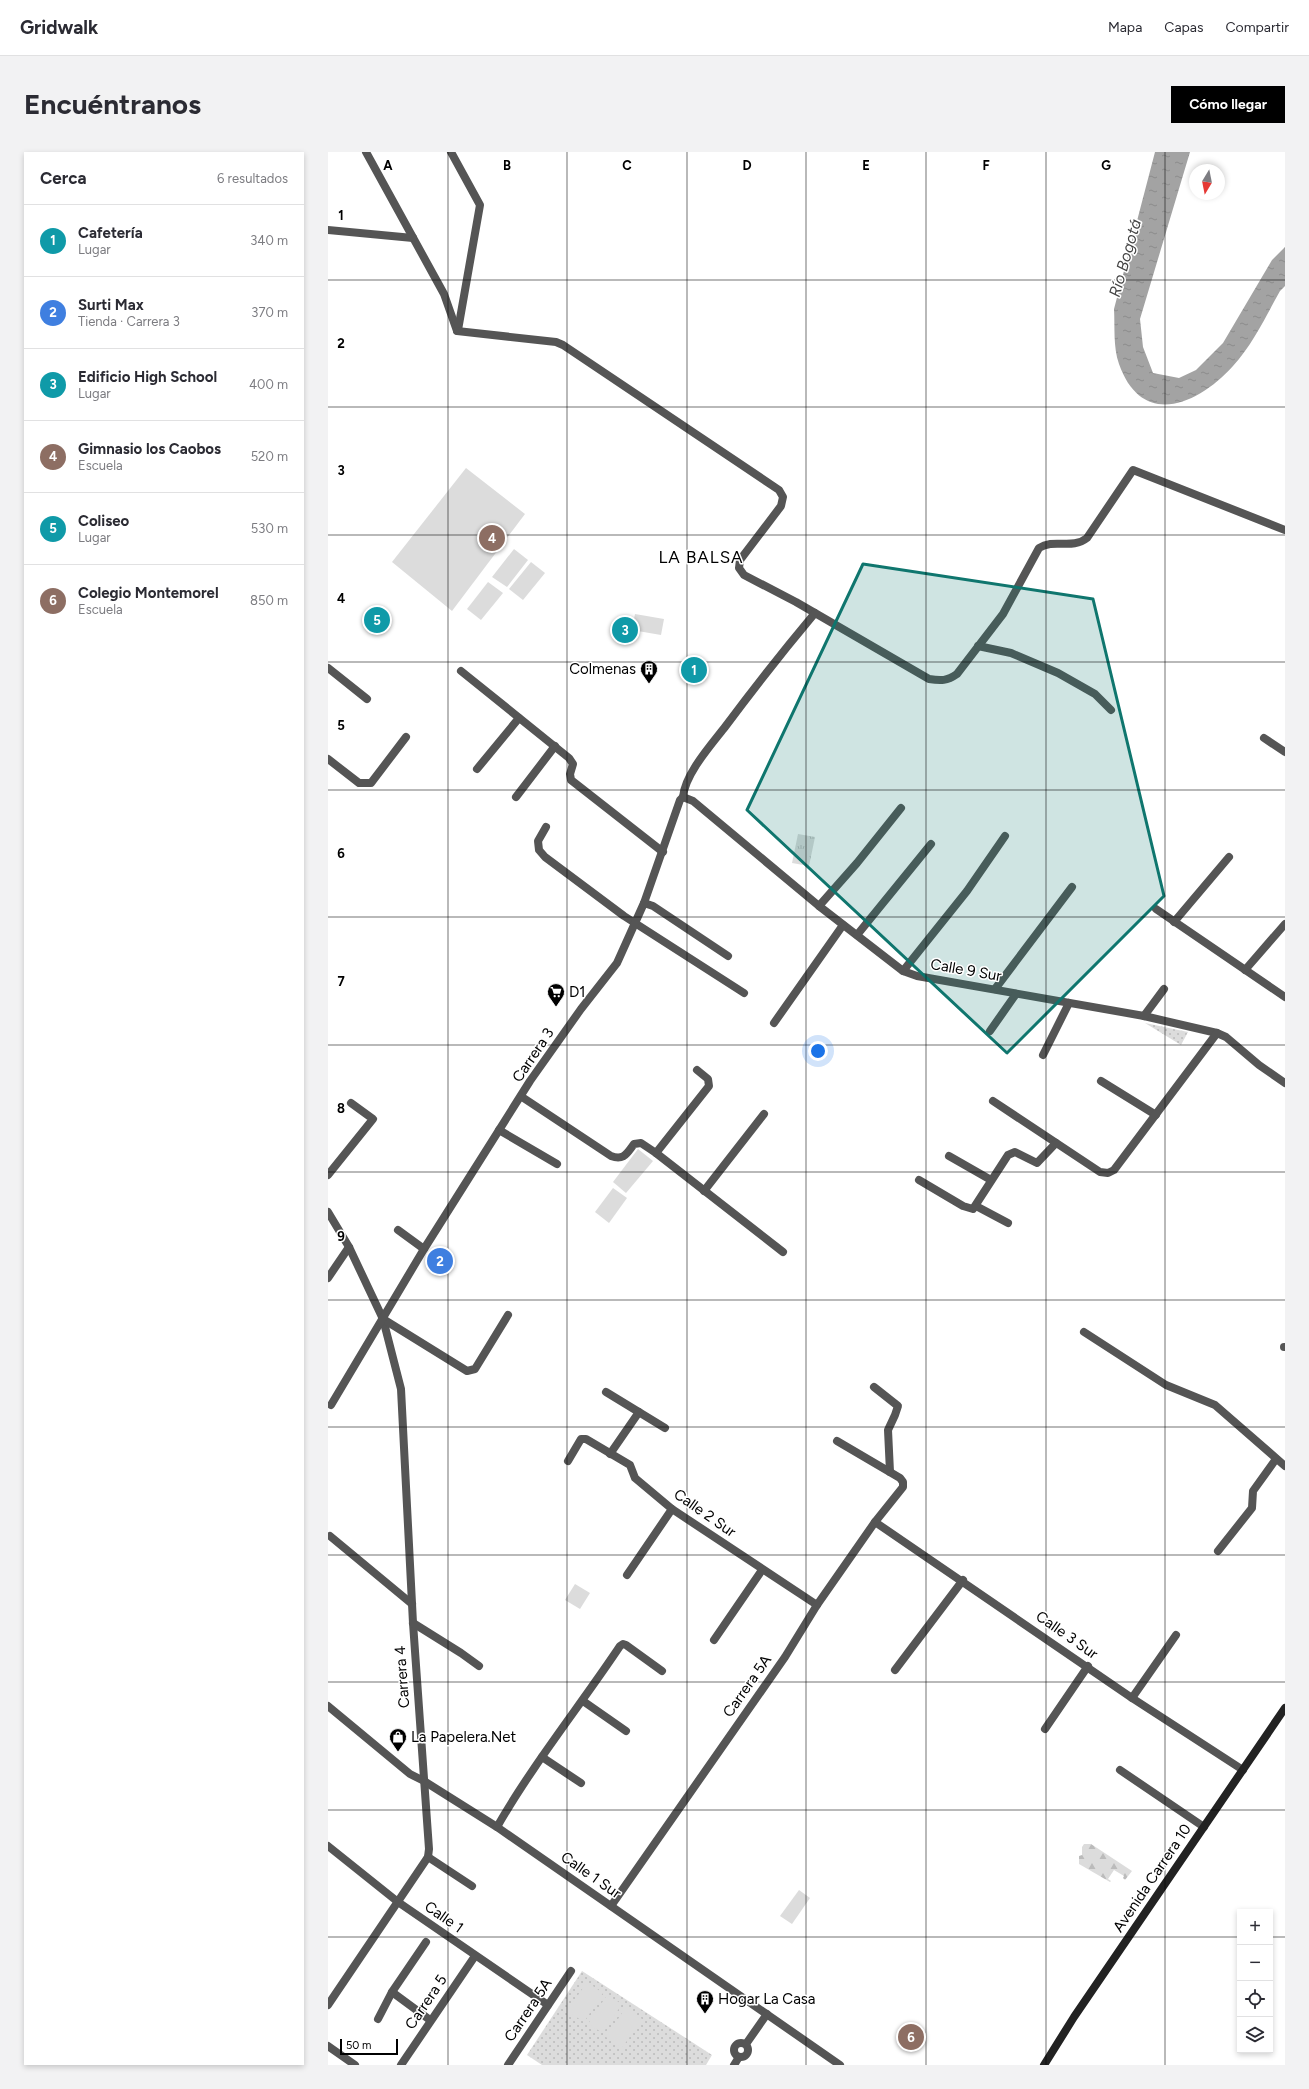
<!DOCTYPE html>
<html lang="es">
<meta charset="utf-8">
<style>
:root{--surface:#fff;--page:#f2f2f3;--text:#2b2b33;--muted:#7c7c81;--line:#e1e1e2;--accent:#000}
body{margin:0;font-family:Figtree,sans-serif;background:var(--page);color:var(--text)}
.controls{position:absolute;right:12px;bottom:12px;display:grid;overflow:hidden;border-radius:0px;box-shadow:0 2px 6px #0003}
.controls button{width:36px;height:36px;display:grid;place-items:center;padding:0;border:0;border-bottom:1px solid var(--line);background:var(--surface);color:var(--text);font:20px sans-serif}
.compass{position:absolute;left:861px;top:12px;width:36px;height:36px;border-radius:50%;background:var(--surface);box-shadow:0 2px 6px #0003;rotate:190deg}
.scale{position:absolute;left:12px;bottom:10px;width:58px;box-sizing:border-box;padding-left:4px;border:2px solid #000;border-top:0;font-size:11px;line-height:14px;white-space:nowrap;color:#000;-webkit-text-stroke:3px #fff;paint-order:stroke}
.you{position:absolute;left:490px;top:899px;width:14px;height:14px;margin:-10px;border:3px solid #fff;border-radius:50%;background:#1a73e8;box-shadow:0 0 0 6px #1a73e833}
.badge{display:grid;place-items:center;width:26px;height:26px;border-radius:50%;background:var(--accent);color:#fff;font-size:13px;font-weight:700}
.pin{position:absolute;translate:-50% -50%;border:2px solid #fff;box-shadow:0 1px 4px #0006}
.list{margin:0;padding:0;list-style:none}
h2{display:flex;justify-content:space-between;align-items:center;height:52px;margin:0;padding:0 16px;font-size:17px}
h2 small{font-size:13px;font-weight:400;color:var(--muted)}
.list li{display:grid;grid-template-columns:26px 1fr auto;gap:12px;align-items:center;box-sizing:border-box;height:72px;padding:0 16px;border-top:1px solid var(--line)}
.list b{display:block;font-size:15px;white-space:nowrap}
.list p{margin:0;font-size:13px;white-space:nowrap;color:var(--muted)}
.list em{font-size:13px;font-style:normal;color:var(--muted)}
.icon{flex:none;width:22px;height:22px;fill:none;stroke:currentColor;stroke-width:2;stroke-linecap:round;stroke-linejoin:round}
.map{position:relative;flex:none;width:957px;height:1913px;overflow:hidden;border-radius:0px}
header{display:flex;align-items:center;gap:24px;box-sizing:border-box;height:56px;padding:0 20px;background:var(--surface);border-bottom:1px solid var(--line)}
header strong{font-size:19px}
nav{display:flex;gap:22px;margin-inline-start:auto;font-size:14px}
.intro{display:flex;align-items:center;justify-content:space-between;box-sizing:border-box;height:96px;padding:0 24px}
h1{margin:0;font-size:28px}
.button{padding:10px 18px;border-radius:0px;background:var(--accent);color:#fff;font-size:14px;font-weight:700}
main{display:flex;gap:24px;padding:0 24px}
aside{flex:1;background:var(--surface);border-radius:0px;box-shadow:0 2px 6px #0003}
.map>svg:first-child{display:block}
.grass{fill:url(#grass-tufts)}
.forest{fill:url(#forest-firs)}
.park{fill:url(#park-dots)}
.garden{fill:#dcdcdc}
.water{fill:url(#water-ripples)}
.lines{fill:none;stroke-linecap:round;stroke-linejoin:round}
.street{stroke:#555;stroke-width:8}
.secondary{stroke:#222;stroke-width:8}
.marked{fill:#0f766e;fill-opacity:0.2;stroke:#0f766e;stroke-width:3;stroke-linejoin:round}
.grid{fill:none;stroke:#000;stroke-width:1;stroke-opacity:0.55}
.labels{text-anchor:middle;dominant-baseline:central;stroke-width:3;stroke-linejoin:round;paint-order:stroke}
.poi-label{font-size:15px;fill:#000;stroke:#fff;text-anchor:start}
.street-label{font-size:15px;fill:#000;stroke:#fff}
.water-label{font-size:16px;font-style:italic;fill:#444;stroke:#fff}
.quarter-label{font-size:17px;letter-spacing:1px;fill:#000;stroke:#fff}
.grid-label{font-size:13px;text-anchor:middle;font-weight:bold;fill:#000;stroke:#fff;stroke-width:3;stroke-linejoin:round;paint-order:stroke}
</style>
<header>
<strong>Gridwalk</strong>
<nav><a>Mapa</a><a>Capas</a><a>Compartir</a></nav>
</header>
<div class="intro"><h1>Encuéntranos</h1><a class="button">Cómo llegar</a></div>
<main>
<aside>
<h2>Cerca<small>6 resultados</small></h2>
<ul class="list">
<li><span class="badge" style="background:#0f9aa8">1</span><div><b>Cafetería</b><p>Lugar</p></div><em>340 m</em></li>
<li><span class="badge" style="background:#3f7fe0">2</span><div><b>Surti Max</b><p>Tienda · Carrera 3</p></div><em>370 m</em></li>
<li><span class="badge" style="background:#0f9aa8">3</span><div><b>Edificio High School</b><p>Lugar</p></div><em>400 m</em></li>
<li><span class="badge" style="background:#8d6e63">4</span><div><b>Gimnasio los Caobos</b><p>Escuela</p></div><em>520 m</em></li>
<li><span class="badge" style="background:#0f9aa8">5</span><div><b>Coliseo</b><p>Lugar</p></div><em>530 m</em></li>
<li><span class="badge" style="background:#8d6e63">6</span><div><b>Colegio Montemorel</b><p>Escuela</p></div><em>850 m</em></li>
</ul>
</aside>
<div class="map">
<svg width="957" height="1913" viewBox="0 0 957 1913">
<defs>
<pattern id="grass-tufts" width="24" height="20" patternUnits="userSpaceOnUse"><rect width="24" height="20" fill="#dcdcdc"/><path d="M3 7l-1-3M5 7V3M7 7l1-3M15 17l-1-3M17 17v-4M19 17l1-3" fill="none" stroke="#bbb"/></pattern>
<pattern id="forest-firs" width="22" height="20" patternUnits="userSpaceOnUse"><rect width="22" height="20" fill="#dcdcdc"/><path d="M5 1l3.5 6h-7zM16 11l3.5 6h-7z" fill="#bbb"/></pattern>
<pattern id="park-dots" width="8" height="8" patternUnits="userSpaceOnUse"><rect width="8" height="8" fill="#dcdcdc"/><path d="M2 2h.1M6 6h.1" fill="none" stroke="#bbb" stroke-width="1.8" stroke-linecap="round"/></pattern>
<pattern id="water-ripples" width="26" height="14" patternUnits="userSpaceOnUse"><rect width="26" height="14" fill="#a3a3a3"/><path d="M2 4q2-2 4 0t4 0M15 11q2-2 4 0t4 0" fill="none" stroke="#8b8b8b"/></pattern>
</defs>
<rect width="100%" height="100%" fill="#fff"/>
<polygon class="grass" points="470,682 487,685 481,714 464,711"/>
<polygon class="forest" points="756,1692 763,1692 804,1719 797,1728 795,1726 796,1724 786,1718 780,1727 783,1729 782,1730 751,1712 751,1704 754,1703 754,1695"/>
<g class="park">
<polygon points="817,871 860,880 853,893"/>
<polygon points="254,1819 384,1903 378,1913 214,1913 199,1903"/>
</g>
<g class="garden">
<polygon points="138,316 197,362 124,459 64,410"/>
<polygon points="186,397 200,408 179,435 164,425"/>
<polygon points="203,410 217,421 195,448 181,437"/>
<polygon points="160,430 175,441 153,468 139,457"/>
<polygon points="307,462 336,467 333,483 304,478"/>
<polygon points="310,997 325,1009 298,1041 285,1030"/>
<polygon points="285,1036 299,1046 281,1071 267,1060"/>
<polygon points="247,1432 262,1441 252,1457 237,1448"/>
<polygon points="471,1738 482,1746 464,1772 452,1764"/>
<polygon points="259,1830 275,1841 256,1870 239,1859"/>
<polygon points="279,1843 294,1852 275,1881 260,1872"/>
<polygon points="298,1855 314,1867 294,1896 278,1885"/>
</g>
<path class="water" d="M827,0H862L812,167L815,195L825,221L851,226L868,218L895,191L944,108L957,95V134L952,139C938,164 925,192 905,214C870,253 814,277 791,212C785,195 787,175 786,157Z"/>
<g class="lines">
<g class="street">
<polyline points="38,0 116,142 129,179"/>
<polyline points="123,0 152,53 130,178"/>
<polyline points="0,78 85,86"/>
<path d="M129,179L228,190L235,193L451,338L455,345L453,354L412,408L411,416L416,423L468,450L601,527C613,529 619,529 629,522L675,462L711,396C726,386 744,398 759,386L805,318L957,378"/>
<polyline points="650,494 683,501 730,521 767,542 783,558"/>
<polyline points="0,516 39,547"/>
<polyline points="133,519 241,606 245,612 242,622 243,628 335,700"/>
<polyline points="936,586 957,600"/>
<polyline points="0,607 31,631 43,631 78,585"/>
<polyline points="149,617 191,566"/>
<polyline points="188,645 227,594"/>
<polyline points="355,645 365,649 491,754 575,819 589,824 816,864 889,881 898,885 931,913 957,931"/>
<path d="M355,645C357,622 383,593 397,575C426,536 456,498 487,461"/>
<polyline points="218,675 210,689 211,698 217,705 296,764 416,841"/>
<polyline points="316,751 325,754 400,804"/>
<polyline points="491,754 529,711 573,656"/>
<polyline points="828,757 957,845"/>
<polyline points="846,770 901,705"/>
<polyline points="529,783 603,692"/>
<polyline points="917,818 957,772"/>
<polyline points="575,819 639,739 677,684"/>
<polyline points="667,837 744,735"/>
<polyline points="816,864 836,837"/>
<polyline points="446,871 515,773"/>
<polyline points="662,879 688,842"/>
<polyline points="715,903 741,851"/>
<polyline points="773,929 828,963"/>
<path d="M194,945L283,1004C296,1009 299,1001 306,992L313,991L328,1001L455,1100"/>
<polyline points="665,949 772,1020 780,1021 786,1018 889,881"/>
<polyline points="171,978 229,1012"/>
<polyline points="328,1001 381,934 380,927 369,918"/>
<polyline points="621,1004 663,1028"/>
<polyline points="0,1023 45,967 23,951"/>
<polyline points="591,1028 635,1054 645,1057 680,1003 687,1000 709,1011 728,991"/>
<polyline points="376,1039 436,962"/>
<polyline points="648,1054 680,1071"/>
<polyline points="0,1060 21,1095 55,1167 73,1237 85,1471 101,1697 100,1705 0,1853"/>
<polyline points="70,1078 96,1097"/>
<polyline points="0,1126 21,1095"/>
<polyline points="55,1167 139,1219 147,1217 180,1163"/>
<polyline points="756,1180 838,1233 887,1253 957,1314"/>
<polyline points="956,1195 957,1195"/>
<polyline points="546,1235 570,1254 567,1263 560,1278 562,1320"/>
<polyline points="278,1240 337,1276"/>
<polyline points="3,1253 96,1097 202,929 253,857 289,811 316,751 352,648 355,645"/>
<polyline points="282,1302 311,1260"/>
<polyline points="240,1309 253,1287 258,1287 302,1313 307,1326 344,1357 489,1453"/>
<polyline points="547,1370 804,1546 915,1618"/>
<polyline points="2,1384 84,1452"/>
<polyline points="890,1399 924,1356 925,1339 948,1307"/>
<polyline points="299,1423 344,1357"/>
<polyline points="85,1471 133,1501 151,1514"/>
<polyline points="386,1488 434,1418"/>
<polyline points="567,1518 635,1428"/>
<polyline points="804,1546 848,1483"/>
<polyline points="255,1549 298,1579"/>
<polyline points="0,1554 82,1622 96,1629 169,1675 512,1913"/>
<polyline points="717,1577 760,1514"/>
<polyline points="214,1605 253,1631"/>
<polyline points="792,1618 876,1675"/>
<path d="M169,1675C205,1612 252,1554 292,1494L295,1492L298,1493L334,1519"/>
<polyline points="0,1694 70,1750 220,1853"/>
<polyline points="100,1705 144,1734"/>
<polyline points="283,1754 457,1505 489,1453 547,1370 575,1335 575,1330 572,1326 509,1289"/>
<polyline points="64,1840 102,1868"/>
<polyline points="50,1867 64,1840 98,1790"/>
<circle cx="413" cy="1898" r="7"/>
<polyline points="418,1892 439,1862"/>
<polyline points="0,1894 27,1913"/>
<polyline points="73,1913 147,1804"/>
<polyline points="180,1913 243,1819"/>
<polyline points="406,1913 411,1905"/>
</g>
<polyline class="secondary" points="716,1913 746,1865 957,1556"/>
</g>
<path class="marked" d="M535,412L765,447L836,744L679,901L419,658Z"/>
<path class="grid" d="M120,0V1913M239,0V1913M359,0V1913M478,0V1913M598,0V1913M718,0V1913M837,0V1913M0,128H957M0,255H957M0,383H957M0,510H957M0,638H957M0,765H957M0,893H957M0,1020H957M0,1148H957M0,1275H957M0,1403H957M0,1530H957M0,1658H957M0,1785H912M942,1785H957"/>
<defs>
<g id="building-pin" transform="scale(0.9)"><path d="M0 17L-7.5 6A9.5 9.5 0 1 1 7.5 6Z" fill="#000" stroke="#fff"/><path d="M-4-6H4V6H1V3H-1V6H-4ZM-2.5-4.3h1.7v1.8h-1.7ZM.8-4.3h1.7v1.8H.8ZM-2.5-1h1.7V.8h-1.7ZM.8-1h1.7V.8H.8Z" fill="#fff"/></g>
<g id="supermarket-pin" transform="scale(0.9)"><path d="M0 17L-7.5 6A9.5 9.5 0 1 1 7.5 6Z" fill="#000" stroke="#fff"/><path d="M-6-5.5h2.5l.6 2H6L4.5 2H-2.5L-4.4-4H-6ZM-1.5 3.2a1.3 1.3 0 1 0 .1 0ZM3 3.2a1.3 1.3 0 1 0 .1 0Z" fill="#fff"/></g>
<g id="shop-pin" transform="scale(0.9)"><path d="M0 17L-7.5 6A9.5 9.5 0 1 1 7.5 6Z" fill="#000" stroke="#fff"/><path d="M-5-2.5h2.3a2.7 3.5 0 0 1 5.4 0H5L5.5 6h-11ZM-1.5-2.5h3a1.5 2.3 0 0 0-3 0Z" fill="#fff"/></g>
</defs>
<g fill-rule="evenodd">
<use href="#building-pin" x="321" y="517"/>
<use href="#supermarket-pin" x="228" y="840"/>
<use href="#shop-pin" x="70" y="1585"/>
<use href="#building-pin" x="377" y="1847"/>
</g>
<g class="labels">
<g class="poi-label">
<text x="308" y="517" text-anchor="end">Colmenas</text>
<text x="241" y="840">D1</text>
<text x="83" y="1585">La Papelera.Net</text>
<text x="390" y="1847">Hogar La Casa</text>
</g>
<g class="street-label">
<text transform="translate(638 818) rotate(10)">Calle 9 Sur</text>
<text transform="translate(205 903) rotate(-56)">Carrera 3</text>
<text transform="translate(377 1361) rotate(35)">Calle 2 Sur</text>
<text transform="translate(739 1483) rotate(35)">Calle 3 Sur</text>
<text transform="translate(74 1525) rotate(-94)">Carrera 4</text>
<text transform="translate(419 1534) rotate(-55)">Carrera 5A</text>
<text transform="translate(263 1723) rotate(35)">Calle 1 Sur</text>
<text transform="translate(824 1726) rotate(-56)">Avenida Carrera 10</text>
<text transform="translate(116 1765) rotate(35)">Calle 1</text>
<text transform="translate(98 1850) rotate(-56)">Carrera 5</text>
<text transform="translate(200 1858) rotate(-56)">Carrera 5A</text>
</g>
<g class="water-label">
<text transform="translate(797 106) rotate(-74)">Río Bogotá</text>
</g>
<g class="quarter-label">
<text x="373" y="405">LA BALSA</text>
</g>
</g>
<g class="grid-label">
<text x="60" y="18">A</text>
<text x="179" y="18">B</text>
<text x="299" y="18">C</text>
<text x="419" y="18">D</text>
<text x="538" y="18">E</text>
<text x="658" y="18">F</text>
<text x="778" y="18">G</text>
<text x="13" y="68">1</text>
<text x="13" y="196">2</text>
<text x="13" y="323">3</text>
<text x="13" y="451">4</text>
<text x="13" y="578">5</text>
<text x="13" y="706">6</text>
<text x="13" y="834">7</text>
<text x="13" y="961">8</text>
<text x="13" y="1089">9</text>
</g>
</svg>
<div class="controls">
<button>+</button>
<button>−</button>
<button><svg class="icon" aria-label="locate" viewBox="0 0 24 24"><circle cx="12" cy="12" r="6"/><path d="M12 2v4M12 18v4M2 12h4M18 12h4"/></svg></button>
<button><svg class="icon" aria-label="layers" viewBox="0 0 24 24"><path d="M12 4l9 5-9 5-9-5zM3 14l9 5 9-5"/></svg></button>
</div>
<svg class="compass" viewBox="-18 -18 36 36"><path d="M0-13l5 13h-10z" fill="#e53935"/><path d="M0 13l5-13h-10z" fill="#7c7c81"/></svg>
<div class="scale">50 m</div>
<div class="you"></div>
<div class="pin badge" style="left:366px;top:518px;background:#0f9aa8">1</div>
<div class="pin badge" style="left:112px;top:1109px;background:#3f7fe0">2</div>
<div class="pin badge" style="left:297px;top:478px;background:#0f9aa8">3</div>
<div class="pin badge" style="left:164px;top:386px;background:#8d6e63">4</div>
<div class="pin badge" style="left:49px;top:468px;background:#0f9aa8">5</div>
<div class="pin badge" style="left:583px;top:1885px;background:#8d6e63">6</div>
</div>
</main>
